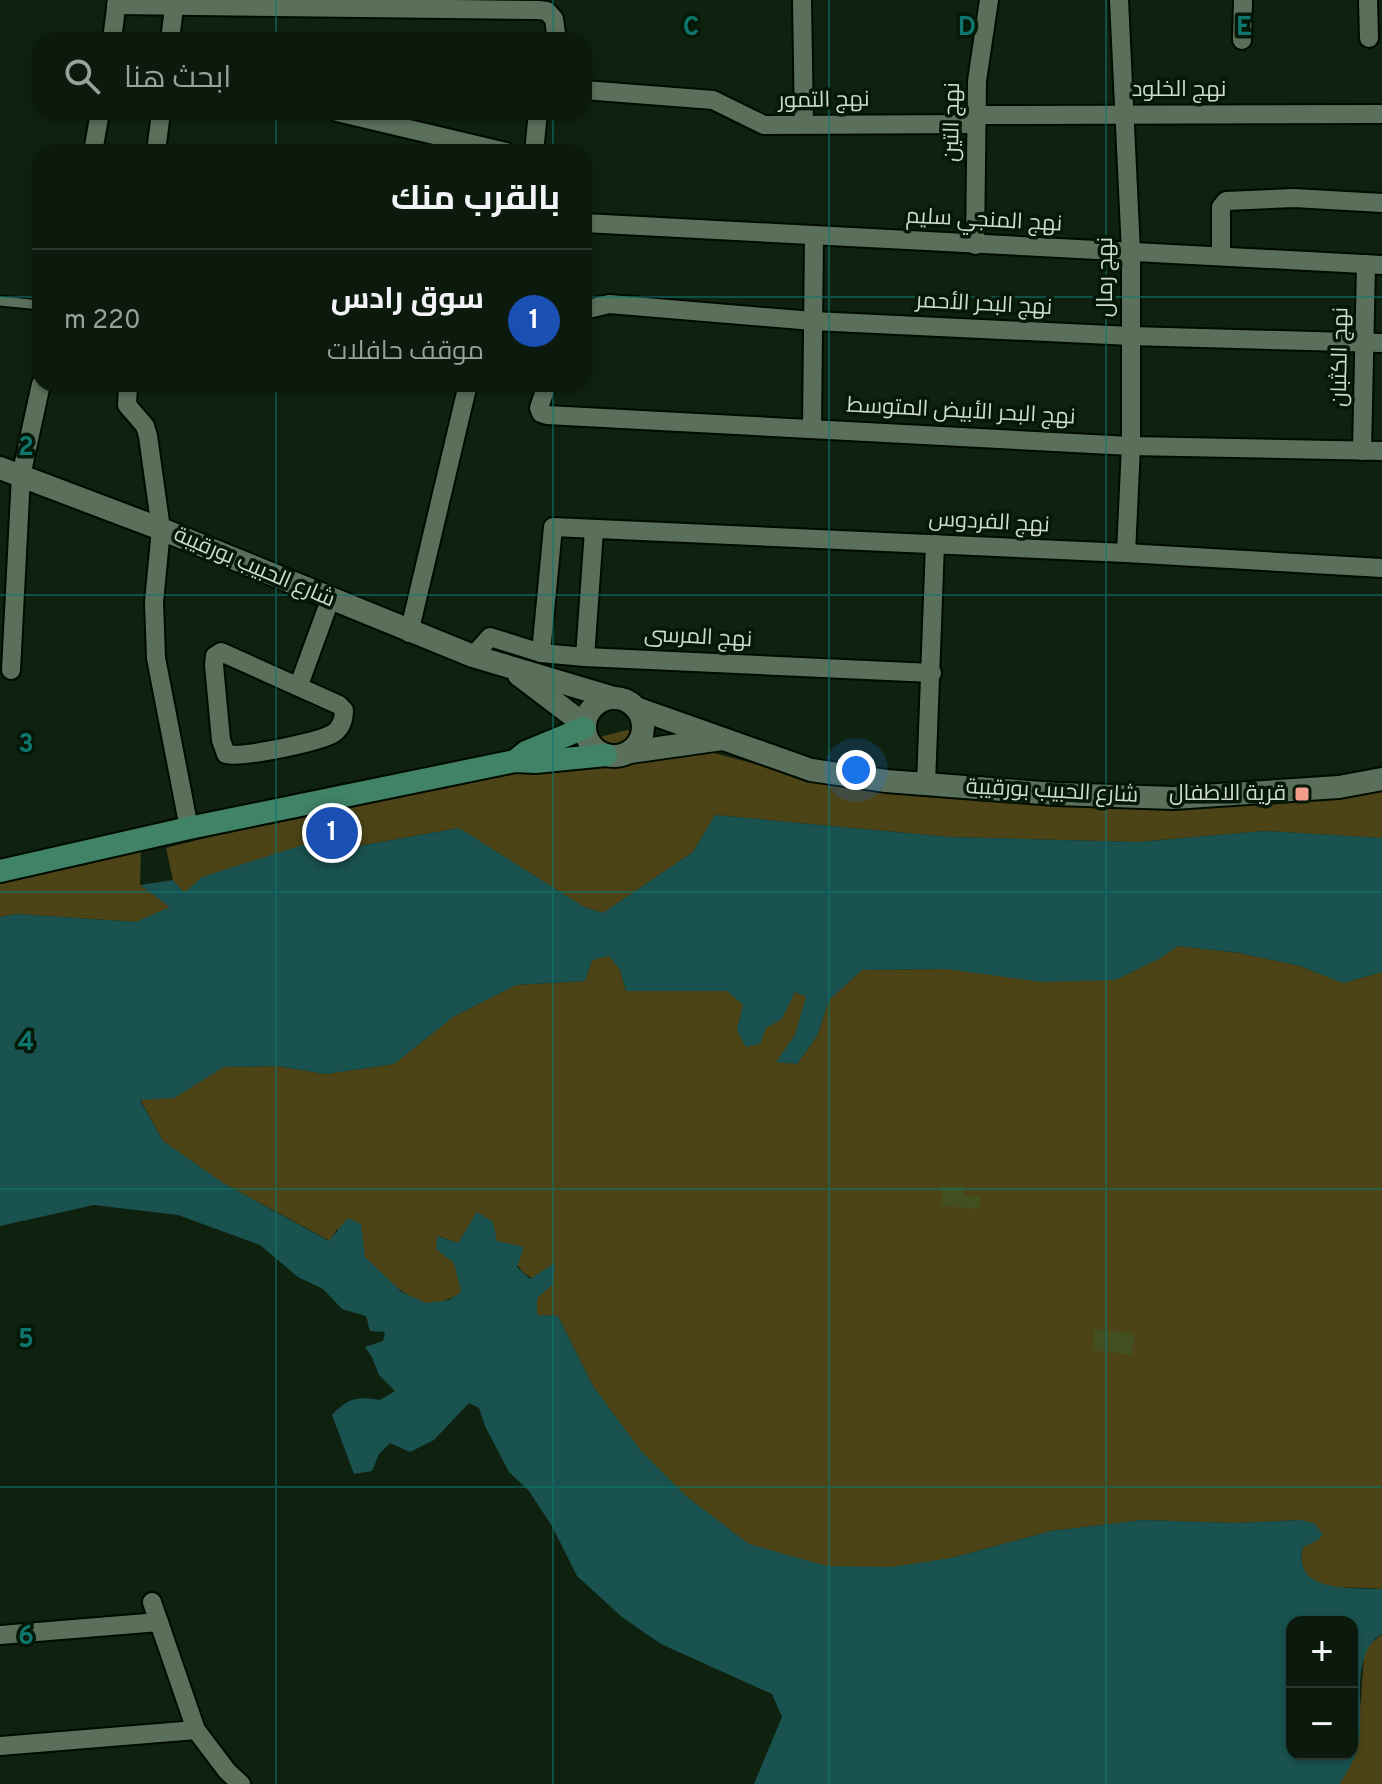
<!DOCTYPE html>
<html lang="ar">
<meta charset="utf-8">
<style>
:root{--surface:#0b1a0c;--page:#142315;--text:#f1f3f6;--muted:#9aa19d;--line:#2b382d;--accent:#f49d8d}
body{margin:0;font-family:Overpass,Cairo,sans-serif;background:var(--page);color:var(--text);direction:rtl}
.controls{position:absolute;right:24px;bottom:24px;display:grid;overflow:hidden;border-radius:16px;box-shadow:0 2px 6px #0004}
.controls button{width:72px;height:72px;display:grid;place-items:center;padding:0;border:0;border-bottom:2px solid var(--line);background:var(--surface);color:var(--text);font:40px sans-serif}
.you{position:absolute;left:856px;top:770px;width:28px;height:28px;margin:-20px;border:6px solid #fff;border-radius:50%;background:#1a73e8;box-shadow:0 0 0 12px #1a73e833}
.badge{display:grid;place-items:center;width:52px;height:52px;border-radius:50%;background:var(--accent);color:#fff;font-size:26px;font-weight:700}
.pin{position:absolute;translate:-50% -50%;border:4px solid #fff;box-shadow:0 2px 8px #0006}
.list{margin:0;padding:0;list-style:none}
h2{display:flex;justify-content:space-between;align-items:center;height:104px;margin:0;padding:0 32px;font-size:34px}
h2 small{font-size:26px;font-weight:400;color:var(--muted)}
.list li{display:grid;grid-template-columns:52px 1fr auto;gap:24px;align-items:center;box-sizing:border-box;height:144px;padding:0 32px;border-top:2px solid var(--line)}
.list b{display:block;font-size:30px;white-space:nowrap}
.list p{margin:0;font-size:26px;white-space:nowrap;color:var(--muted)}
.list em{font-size:26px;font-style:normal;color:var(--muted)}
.icon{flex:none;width:44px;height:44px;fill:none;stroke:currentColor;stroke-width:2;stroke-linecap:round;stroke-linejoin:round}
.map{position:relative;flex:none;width:1382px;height:1784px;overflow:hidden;direction:ltr}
.search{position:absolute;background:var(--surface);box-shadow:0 2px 6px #0004;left:32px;top:32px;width:560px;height:88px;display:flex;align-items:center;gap:20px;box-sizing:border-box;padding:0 28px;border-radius:24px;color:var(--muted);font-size:30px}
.panel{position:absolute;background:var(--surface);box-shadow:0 2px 6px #0004;left:32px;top:144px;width:560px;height:248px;border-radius:24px;direction:rtl}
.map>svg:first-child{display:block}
.green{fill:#4c4417}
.water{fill:#1a524f;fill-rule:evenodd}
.building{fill:#434f20}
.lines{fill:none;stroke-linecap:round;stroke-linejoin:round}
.service-casing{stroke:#000b00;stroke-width:13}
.minor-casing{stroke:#000b00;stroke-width:22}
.tertiary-casing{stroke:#000b00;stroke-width:26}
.secondary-casing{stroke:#000b00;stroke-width:26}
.service{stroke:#5b705b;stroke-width:9}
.minor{stroke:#5b705b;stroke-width:18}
.tertiary{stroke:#5b705b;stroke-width:22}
.secondary{stroke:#418367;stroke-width:22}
.grid{fill:none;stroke:#0f766e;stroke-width:2;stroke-opacity:0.55}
.poi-dot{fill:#f49d8d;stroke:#061807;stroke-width:3}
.labels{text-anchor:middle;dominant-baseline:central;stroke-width:7;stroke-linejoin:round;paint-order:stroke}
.street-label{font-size:22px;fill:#cfdbce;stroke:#061807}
.poi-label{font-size:22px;fill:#cfdbce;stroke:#061807;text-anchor:end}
.grid-label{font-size:26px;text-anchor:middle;font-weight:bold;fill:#0f766e;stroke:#061807;stroke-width:7;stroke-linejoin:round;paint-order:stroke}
</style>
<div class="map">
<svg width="1382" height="1784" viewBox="0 0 1382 1784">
<rect width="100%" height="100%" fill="#0f2210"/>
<g class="green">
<polygon points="627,730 774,769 951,795 1382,784 1382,838 1264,831 1138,842 949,837 715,815 693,852 603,913 584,907 459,828 359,846 315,841 184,893 173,880 166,848"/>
<polygon points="141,847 140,885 170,907 137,922 18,914 0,917 0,877"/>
<path d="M1178,946L1240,953L1300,966L1343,983L1382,972V1589C1353,1586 1292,1596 1303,1547L1318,1540L1300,1520L1235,1523L1142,1520L1051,1531L951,1558L891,1568L827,1567L749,1544L687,1497L641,1451L593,1386L558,1316L537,1315V1298L552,1284C523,1277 519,1273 509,1245L497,1241L477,1212L458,1243L438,1236L436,1249L454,1263L462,1292C451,1299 438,1305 425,1303C400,1298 356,1248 337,1229L330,1241L223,1183L163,1141L140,1099L174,1098L223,1067L277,1066L326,1074L394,1064L453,1017L516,985L585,981L592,960L610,955L620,970L626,991L727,990L743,1005L737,1030C776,1027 778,1027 795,992L807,997L795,1035L776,1062L797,1064L817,1036L829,1000L862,970L946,969L1115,980L1159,959Z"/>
<polygon points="1382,1634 1382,1784 1338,1784 1349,1768 1357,1750 1364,1655 1368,1646"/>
</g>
<path class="water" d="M715,815L949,837L1138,842L1264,831L1382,838V972L1343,983L1300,966L1240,953L1178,946L1159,959L1115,980L1042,982L946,969L862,970L829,1000L817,1036L797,1064L776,1062L795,1035L806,997L795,992L782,1019L766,1028L760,1044L746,1047L737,1030L743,1005L727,991H626L620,970L609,956L592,960L585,981L516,985L453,1017L394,1064L326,1074L277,1066L224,1067L174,1098L140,1100L163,1141L223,1183L329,1241L348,1218L361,1224L365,1257L402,1292L426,1303L449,1300L461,1292L454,1263L436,1249L437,1236L458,1243L477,1212L493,1222L497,1241L524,1247L517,1267L530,1279L555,1263L553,1284L537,1298V1315L558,1316L593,1386L641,1451L687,1497L749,1544L827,1566L891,1567L951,1558L1051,1531L1142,1520L1235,1523L1300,1520L1314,1523L1323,1534L1318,1540L1303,1547C1291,1594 1354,1587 1382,1589V1634C1347,1654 1367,1717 1357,1751C1353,1763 1346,1774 1339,1784H754L782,1717L772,1694L661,1644L622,1617L577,1576L552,1526L529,1491L509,1472L485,1426L479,1408L469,1403L434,1440L410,1452L390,1443L379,1454L372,1471L354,1474L332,1415C348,1398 357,1396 380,1400L395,1391L379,1375L372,1357L365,1347L383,1341L385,1332L370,1331L366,1316L342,1309L323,1289L298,1277L260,1245L178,1215L94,1205L0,1226V917L18,914L136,922L170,907L140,885L173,880L184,893L202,877L315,841L359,846L459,828L584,907L603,913L693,852ZM1292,1622H1352V1754H1292Z"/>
<g class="building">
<polygon points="942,1186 964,1187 963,1196 980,1197 979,1209 941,1206"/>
<polygon points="1094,1329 1134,1333 1132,1355 1092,1350"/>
</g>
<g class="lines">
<g class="service-casing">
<polyline id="service" points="0,301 40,305"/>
</g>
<g class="minor-casing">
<g id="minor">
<polyline points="802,0 804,124"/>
<polyline points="1119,0 1131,252 1131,446 1126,553"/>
<polyline points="1368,0 1369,38"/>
<polyline points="116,5 538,10 547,11 554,19 557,40"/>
<polyline points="112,40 117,0"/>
<polyline points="170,40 175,0"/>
<polyline points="1242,40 1243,0"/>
<polyline points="584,90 713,100 764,125 976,124"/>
<polyline points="337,112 506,152"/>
<polyline points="976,115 1382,114"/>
<polyline points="93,152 100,112"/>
<polyline points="156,152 161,112"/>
<polyline points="534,152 538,112"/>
<polyline points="584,223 1382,265"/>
<polyline points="975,245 977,81 989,0"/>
<polyline points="1221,256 1221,207 1226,201 1294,198 1382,203"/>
<polyline points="584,310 609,304 813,321 1131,336 1382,343"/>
<polyline points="128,384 127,405 145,426 148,436 161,529 154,602 156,658 189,828"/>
<polyline points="547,384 539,408 541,413 547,415 1131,446 1382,451"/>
<polyline points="812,428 814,236"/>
<polyline points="1362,451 1366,264"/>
<polyline points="409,633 468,384"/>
<path d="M221,652L339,705L344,710C344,719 342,727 334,733C319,742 243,758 226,754L221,740L214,665L215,656Z"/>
<polyline points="541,653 553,527 1126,553 1382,568"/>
<polyline points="473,656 490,637 541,653 585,657 932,673"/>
<polyline points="585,657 594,530"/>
<polyline points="11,670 21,476 41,384"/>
<polyline points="299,685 330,600"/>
<polyline points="926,784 935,544"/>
<polyline points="152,1602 196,1730 227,1771 241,1784"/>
<polyline points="0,1635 159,1622"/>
<polyline points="0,1746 196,1730"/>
</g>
</g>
<g class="tertiary-casing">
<g id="tertiary">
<polyline points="0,468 161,529 473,656 614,698"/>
<polyline points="519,675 585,725"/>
<circle cx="614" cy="727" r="29"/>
<polyline points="636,708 811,770 886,781 1056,794 1173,798 1339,787 1382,779"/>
<polyline points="630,752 722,739"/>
</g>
</g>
<g class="secondary-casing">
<g id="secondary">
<polyline points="516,760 526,752 584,728"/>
<polyline points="0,871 189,828 515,761 535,762 606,755"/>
</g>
</g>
<use href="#service" class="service"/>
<use href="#minor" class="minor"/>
<use href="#tertiary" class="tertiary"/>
<use href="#secondary" class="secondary"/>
</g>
<path class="grid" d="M276,0V40M553,0V40M829,0V1784M1106,0V1784M276,112V152M553,112V152M0,297H40M584,297H1382M276,384V1784M553,384V1784M0,595H1382M0,892H1382M0,1189H1382M0,1487H1382"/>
<rect class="poi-dot" x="1294" y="786" width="16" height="16" rx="4"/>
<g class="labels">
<g class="street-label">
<text x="1179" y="90">نهج الخلود</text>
<text transform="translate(824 101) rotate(-1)">نهج التمور</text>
<text transform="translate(953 122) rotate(-89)">نهج التين</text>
<text transform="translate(984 221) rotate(3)">نهج المنجي سليم</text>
<text transform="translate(1106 277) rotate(-90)">نهج رمال</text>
<text transform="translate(984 305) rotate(3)">نهج البحر الأحمر</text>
<text transform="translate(1341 357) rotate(-89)">نهج الكثبان</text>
<text transform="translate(961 412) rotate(3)">نهج البحر الأبيض المتوسط</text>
<text transform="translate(989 523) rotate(3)">نهج الفردوس</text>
<text transform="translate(254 568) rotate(23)">شارع الحبيب بورقيبة</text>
<text transform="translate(698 638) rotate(3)">نهج المرسى</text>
<text transform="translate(1052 792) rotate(3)">شارع الحبيب بورقيبة</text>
</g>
<g class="poi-label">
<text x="1286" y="794">قرية الاطفال</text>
</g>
</g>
<g class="grid-label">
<text x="691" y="35">C</text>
<text x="967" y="35">D</text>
<text x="1244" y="35">E</text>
<text x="26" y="455">2</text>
<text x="26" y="752">3</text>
<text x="26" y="1050">4</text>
<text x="26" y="1347">5</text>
<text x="26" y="1644">6</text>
</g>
</svg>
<div class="controls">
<button>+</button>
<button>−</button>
</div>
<div class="you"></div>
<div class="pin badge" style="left:332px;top:833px;background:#1a4fb4">1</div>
<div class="search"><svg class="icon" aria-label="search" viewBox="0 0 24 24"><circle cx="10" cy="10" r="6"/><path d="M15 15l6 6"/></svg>ابحث هنا</div>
<section class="panel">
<h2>بالقرب منك<small></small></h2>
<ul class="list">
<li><span class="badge" style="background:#1a4fb4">1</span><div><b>سوق رادس</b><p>موقف حافلات</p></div><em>220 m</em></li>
</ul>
</section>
</div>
